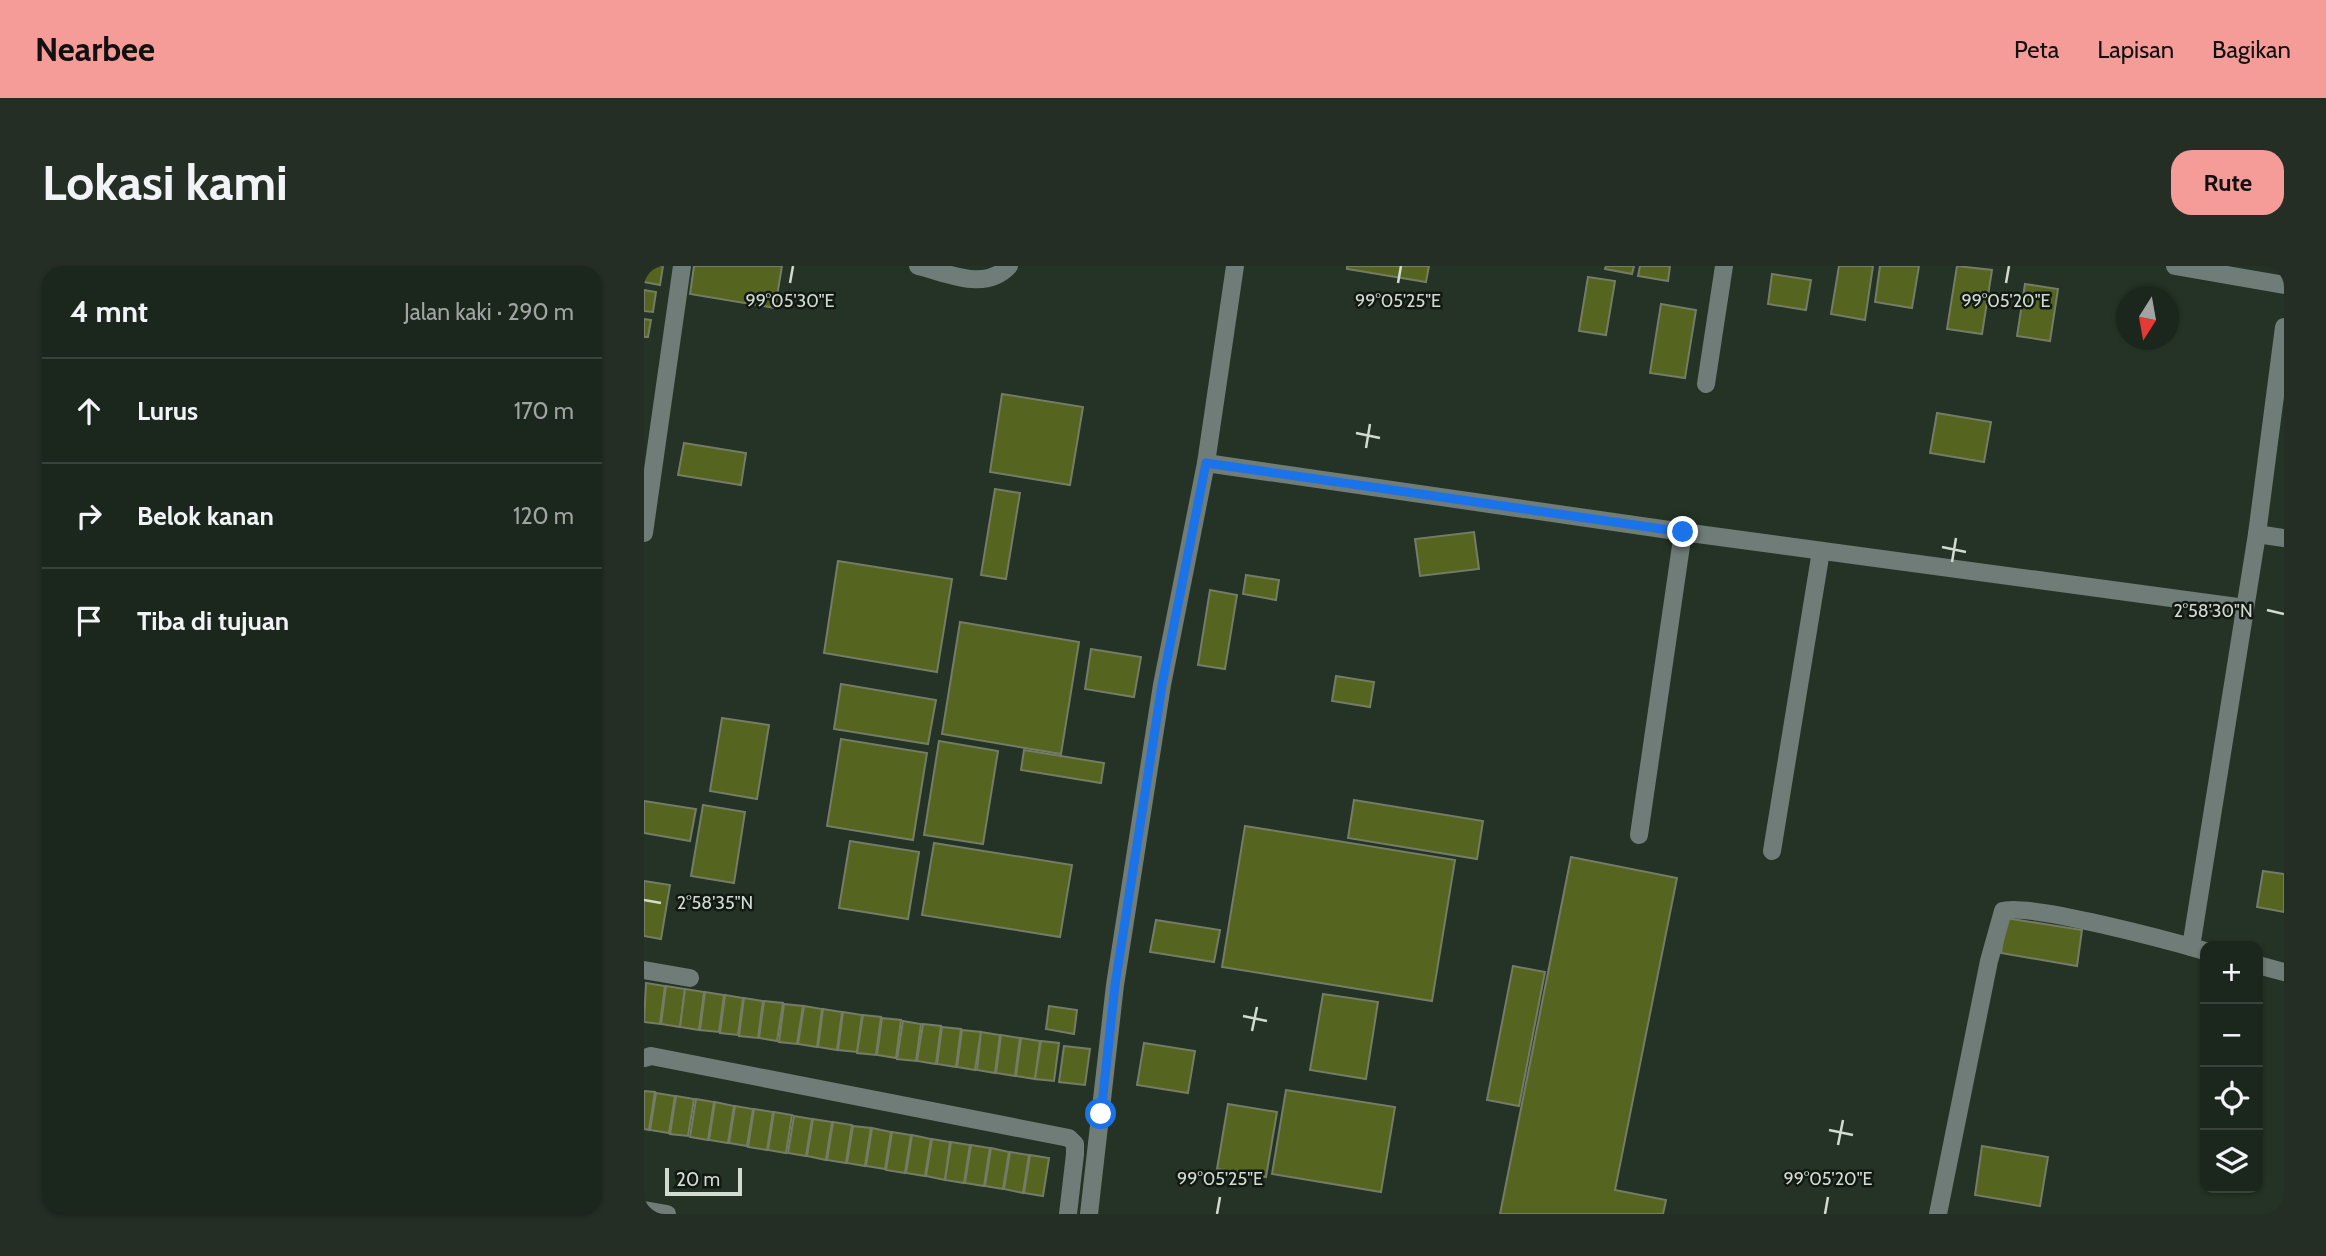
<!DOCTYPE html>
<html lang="id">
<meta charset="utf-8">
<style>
:root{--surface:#1b261c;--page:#242e25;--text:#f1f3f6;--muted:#a0a5a3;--line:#39433b;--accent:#f59b98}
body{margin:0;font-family:Cabin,sans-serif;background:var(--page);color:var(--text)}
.controls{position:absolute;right:21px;bottom:21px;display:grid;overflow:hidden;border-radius:14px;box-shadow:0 2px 5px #0004}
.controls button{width:63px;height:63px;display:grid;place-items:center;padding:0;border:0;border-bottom:2px solid var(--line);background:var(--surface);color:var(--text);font:35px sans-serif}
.compass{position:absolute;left:1472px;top:21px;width:63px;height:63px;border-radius:50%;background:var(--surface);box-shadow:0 2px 5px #0004;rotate:191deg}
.scale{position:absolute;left:21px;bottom:18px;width:77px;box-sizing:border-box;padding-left:7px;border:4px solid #d2dbd2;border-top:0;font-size:19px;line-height:24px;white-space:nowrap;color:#d2dbd2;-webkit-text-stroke:5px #121912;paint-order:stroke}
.stop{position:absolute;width:21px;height:21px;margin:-16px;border:5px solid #1a73e8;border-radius:50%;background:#fff}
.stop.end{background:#1a73e8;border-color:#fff;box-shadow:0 2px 7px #0008}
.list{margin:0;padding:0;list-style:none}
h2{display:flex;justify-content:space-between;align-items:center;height:91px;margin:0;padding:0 28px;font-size:30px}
h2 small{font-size:23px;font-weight:400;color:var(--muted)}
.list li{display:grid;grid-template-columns:46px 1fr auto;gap:21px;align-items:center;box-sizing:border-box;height:105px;padding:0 28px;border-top:2px solid var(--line)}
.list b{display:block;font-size:26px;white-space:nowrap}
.list em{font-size:23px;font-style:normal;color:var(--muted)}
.icon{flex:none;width:38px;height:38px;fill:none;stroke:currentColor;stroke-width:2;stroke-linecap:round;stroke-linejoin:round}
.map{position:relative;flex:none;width:1640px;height:948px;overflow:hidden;border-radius:21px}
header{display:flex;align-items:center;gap:42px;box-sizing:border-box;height:98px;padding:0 35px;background:var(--accent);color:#111}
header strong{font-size:33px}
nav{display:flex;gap:38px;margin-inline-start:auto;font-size:24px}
.intro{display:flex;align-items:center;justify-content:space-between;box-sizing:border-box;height:168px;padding:0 42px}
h1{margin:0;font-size:49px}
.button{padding:18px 32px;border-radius:21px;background:var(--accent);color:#111;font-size:24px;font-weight:700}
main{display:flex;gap:42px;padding:0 42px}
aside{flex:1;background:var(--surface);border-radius:21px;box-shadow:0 2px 5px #0004}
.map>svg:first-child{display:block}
.building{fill:#556520;stroke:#757c66;stroke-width:2}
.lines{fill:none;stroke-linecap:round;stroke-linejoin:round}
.minor{stroke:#707c77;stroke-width:18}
.route{stroke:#1a73e8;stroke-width:9}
.ticks{fill:none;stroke:#d2dbd2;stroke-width:2.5}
.ticks-label{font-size:18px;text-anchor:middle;fill:#d2dbd2;stroke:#121912;stroke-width:5;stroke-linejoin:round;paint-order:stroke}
</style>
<header>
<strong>Nearbee</strong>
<nav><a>Peta</a><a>Lapisan</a><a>Bagikan</a></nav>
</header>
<div class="intro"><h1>Lokasi kami</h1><a class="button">Rute</a></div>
<main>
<aside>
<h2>4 mnt<small>Jalan kaki · 290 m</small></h2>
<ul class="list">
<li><svg class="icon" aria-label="ahead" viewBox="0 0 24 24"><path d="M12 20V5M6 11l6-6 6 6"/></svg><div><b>Lurus</b></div><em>170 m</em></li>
<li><svg class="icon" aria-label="right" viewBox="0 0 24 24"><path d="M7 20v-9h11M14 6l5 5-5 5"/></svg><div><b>Belok kanan</b></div><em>120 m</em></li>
<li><svg class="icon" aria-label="arrive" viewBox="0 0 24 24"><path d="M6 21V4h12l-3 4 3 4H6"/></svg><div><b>Tiba di tujuan</b></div></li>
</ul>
</aside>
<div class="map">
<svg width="1640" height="948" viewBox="0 0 1640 948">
<rect width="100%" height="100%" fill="#243325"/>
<g class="building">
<polygon points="0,0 19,0 16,19 0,16"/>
<polygon points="50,0 138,0 131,42 46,28"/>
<polygon points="703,0 785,0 782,16 703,3"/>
<polygon points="962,0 990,0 988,8 961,3"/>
<polygon points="996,0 1026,0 1024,15 994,10"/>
<polygon points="1195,0 1229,0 1221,54 1187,48"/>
<polygon points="1236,0 1275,0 1268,42 1231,36"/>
<polygon points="1313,0 1348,4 1338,68 1303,63"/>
<polygon points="1128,8 1167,14 1162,44 1124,38"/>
<polygon points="944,11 971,15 962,69 935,65"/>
<polygon points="1381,18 1414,23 1406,75 1373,70"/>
<polygon points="0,24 12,26 9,46 0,45"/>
<polygon points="1017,38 1052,44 1041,112 1006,107"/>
<polygon points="0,53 7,54 4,71 0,71"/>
<polygon points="358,128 439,141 426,219 346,206"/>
<polygon points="1293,147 1347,156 1340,196 1286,187"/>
<polygon points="40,177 102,187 97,219 34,209"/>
<polygon points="351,223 376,227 362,313 337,309"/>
<polygon points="830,266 835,303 776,310 771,273"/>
<polygon points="194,295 308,313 293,406 180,387"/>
<polygon points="602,309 635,314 632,334 599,328"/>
<polygon points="566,324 593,329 581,403 554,399"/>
<polygon points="316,356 435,376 417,488 298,468"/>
<polygon points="447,383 497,391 490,431 441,423"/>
<polygon points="692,410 730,416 726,441 688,435"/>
<polygon points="197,418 292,434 284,478 190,463"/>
<polygon points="78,452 125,459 113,533 66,525"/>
<polygon points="197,473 283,487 269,574 183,560"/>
<polygon points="295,475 354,485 339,578 280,569"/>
<polygon points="380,484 460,497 457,517 377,504"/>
<polygon points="710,534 839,555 833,593 704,572"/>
<polygon points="0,535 52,543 46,575 0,567"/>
<polygon points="59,539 101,546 90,617 47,610"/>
<polygon points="601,560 811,594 788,735 578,701"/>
<polygon points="206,575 275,586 264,653 195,642"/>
<polygon points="290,577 428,599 416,671 278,649"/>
<polygon points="927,591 1033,612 971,924 1022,934 1019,948 856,948"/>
<polygon points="1619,605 1640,608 1640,646 1613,641"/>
<polygon points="0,615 26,619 17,673 0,670"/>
<polygon points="1362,652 1438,664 1433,700 1357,687"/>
<polygon points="512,654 576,664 570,696 506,686"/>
<polygon points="869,700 901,706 875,840 843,834"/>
<polygon points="2,717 21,720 16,758 0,756"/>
<polygon points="22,720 41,723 36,761 17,758"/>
<polygon points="41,723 60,726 55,764 36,761"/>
<polygon points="61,726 80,729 75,766 56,764"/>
<polygon points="679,728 734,736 722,813 666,804"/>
<polygon points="81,729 99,732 94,769 76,767"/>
<polygon points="100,732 119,735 114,772 95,770"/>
<polygon points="120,735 139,737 133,775 115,772"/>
<polygon points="140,738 159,740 153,778 135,776"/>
<polygon points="160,740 178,743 173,781 154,778"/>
<polygon points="405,740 433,744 430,768 402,763"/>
<polygon points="179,743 198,746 193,784 174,781"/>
<polygon points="199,746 218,749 213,786 194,784"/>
<polygon points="219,749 237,751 232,789 213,787"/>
<polygon points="238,752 257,754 252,792 233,789"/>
<polygon points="259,755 277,758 272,795 253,793"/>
<polygon points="279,758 297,760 292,798 273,795"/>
<polygon points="298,761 317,763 312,801 293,798"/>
<polygon points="318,764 337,766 331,804 313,801"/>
<polygon points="337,766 356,769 351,807 333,804"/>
<polygon points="357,769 376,772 371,810 352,807"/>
<polygon points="377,772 396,775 391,813 372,810"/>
<polygon points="397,775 415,777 410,815 391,813"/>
<polygon points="500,777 551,785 544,827 493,819"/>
<polygon points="420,780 446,783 441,819 415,816"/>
<polygon points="642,824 751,841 737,926 628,908"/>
<polygon points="0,825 11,826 5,864 0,863"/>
<polygon points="12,827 31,830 25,867 6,864"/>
<polygon points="32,830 50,833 44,870 26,868"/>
<polygon points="52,833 70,836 64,874 46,871"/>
<polygon points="71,836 90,840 84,877 65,874"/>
<polygon points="584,838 633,846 622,911 573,903"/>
<polygon points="91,840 109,843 103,880 85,877"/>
<polygon points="110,843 129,846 123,884 104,881"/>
<polygon points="130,846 148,849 142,887 124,884"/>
<polygon points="150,850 168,853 162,890 144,887"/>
<polygon points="169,853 188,856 182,894 163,890"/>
<polygon points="189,856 208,859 202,897 183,894"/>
<polygon points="209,860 227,862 221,900 203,897"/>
<polygon points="228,862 247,866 241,903 222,900"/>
<polygon points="248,866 267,869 261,907 242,904"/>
<polygon points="268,869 287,873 281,910 262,907"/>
<polygon points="288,873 306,876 301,914 282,910"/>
<polygon points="307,876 326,879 320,917 301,914"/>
<polygon points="327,879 346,882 340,920 321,917"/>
<polygon points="1338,880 1404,891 1396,940 1331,929"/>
<polygon points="347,882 365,886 359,923 341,920"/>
<polygon points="366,886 385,889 379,927 360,923"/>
<polygon points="386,889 405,892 399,930 380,927"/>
</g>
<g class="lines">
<g class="minor">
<path d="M274,0C304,7 341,26 365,0"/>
<polyline points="1531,0 1640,19"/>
<polyline points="1062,118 1080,0"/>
<polyline points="562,197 1039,266 1601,342"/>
<polyline points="0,267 38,0"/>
<polyline points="1613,268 1640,272"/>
<polyline points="995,569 1039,266"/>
<polyline points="1128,585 1177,285"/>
<polyline points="1547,681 1613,268 1640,61"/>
<polyline points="1614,699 1640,706"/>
<polyline points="0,704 46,712"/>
<polyline points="0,792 7,790 425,872 431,878 431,888 424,948"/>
<polyline points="0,944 23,948"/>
<polyline points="445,948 471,719 518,419 562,197 591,0"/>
<path d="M1294,948L1345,695L1359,645C1382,636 1530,676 1561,685"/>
</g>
</g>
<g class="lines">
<polyline class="route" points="457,848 471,719 518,419 562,197 1039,266"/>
</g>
<path class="ticks" d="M146,17L149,0M754,17L757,0M1362,17L1365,0M712,167L736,172M722,182L726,158M1298,281L1322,286M1308,296L1312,272M1623,344L1640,348M0,634L17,637M599,750L623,755M608,765L613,741M1185,864L1209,869M1194,879L1199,854M573,948L576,931M1181,948L1184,931"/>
<g class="ticks-label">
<text x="146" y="41">99°05'30"E</text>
<text x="754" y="41">99°05'25"E</text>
<text x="1362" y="41">99°05'20"E</text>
<text x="1569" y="351">2°58'30"N</text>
<text x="71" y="643">2°58'35"N</text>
<text x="576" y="919">99°05'25"E</text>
<text x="1184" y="919">99°05'20"E</text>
</g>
</svg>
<div class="controls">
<button>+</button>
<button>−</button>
<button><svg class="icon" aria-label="locate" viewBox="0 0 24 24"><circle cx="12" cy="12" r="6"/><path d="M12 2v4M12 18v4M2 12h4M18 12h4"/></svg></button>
<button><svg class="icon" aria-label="layers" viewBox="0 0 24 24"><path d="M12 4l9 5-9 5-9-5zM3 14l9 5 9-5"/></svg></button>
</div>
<svg class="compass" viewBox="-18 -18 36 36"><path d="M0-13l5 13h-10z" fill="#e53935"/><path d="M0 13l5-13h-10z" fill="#a0a5a3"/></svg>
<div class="scale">20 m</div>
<div class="stop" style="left:457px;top:848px"></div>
<div class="stop end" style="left:1039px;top:266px"></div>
</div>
</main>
